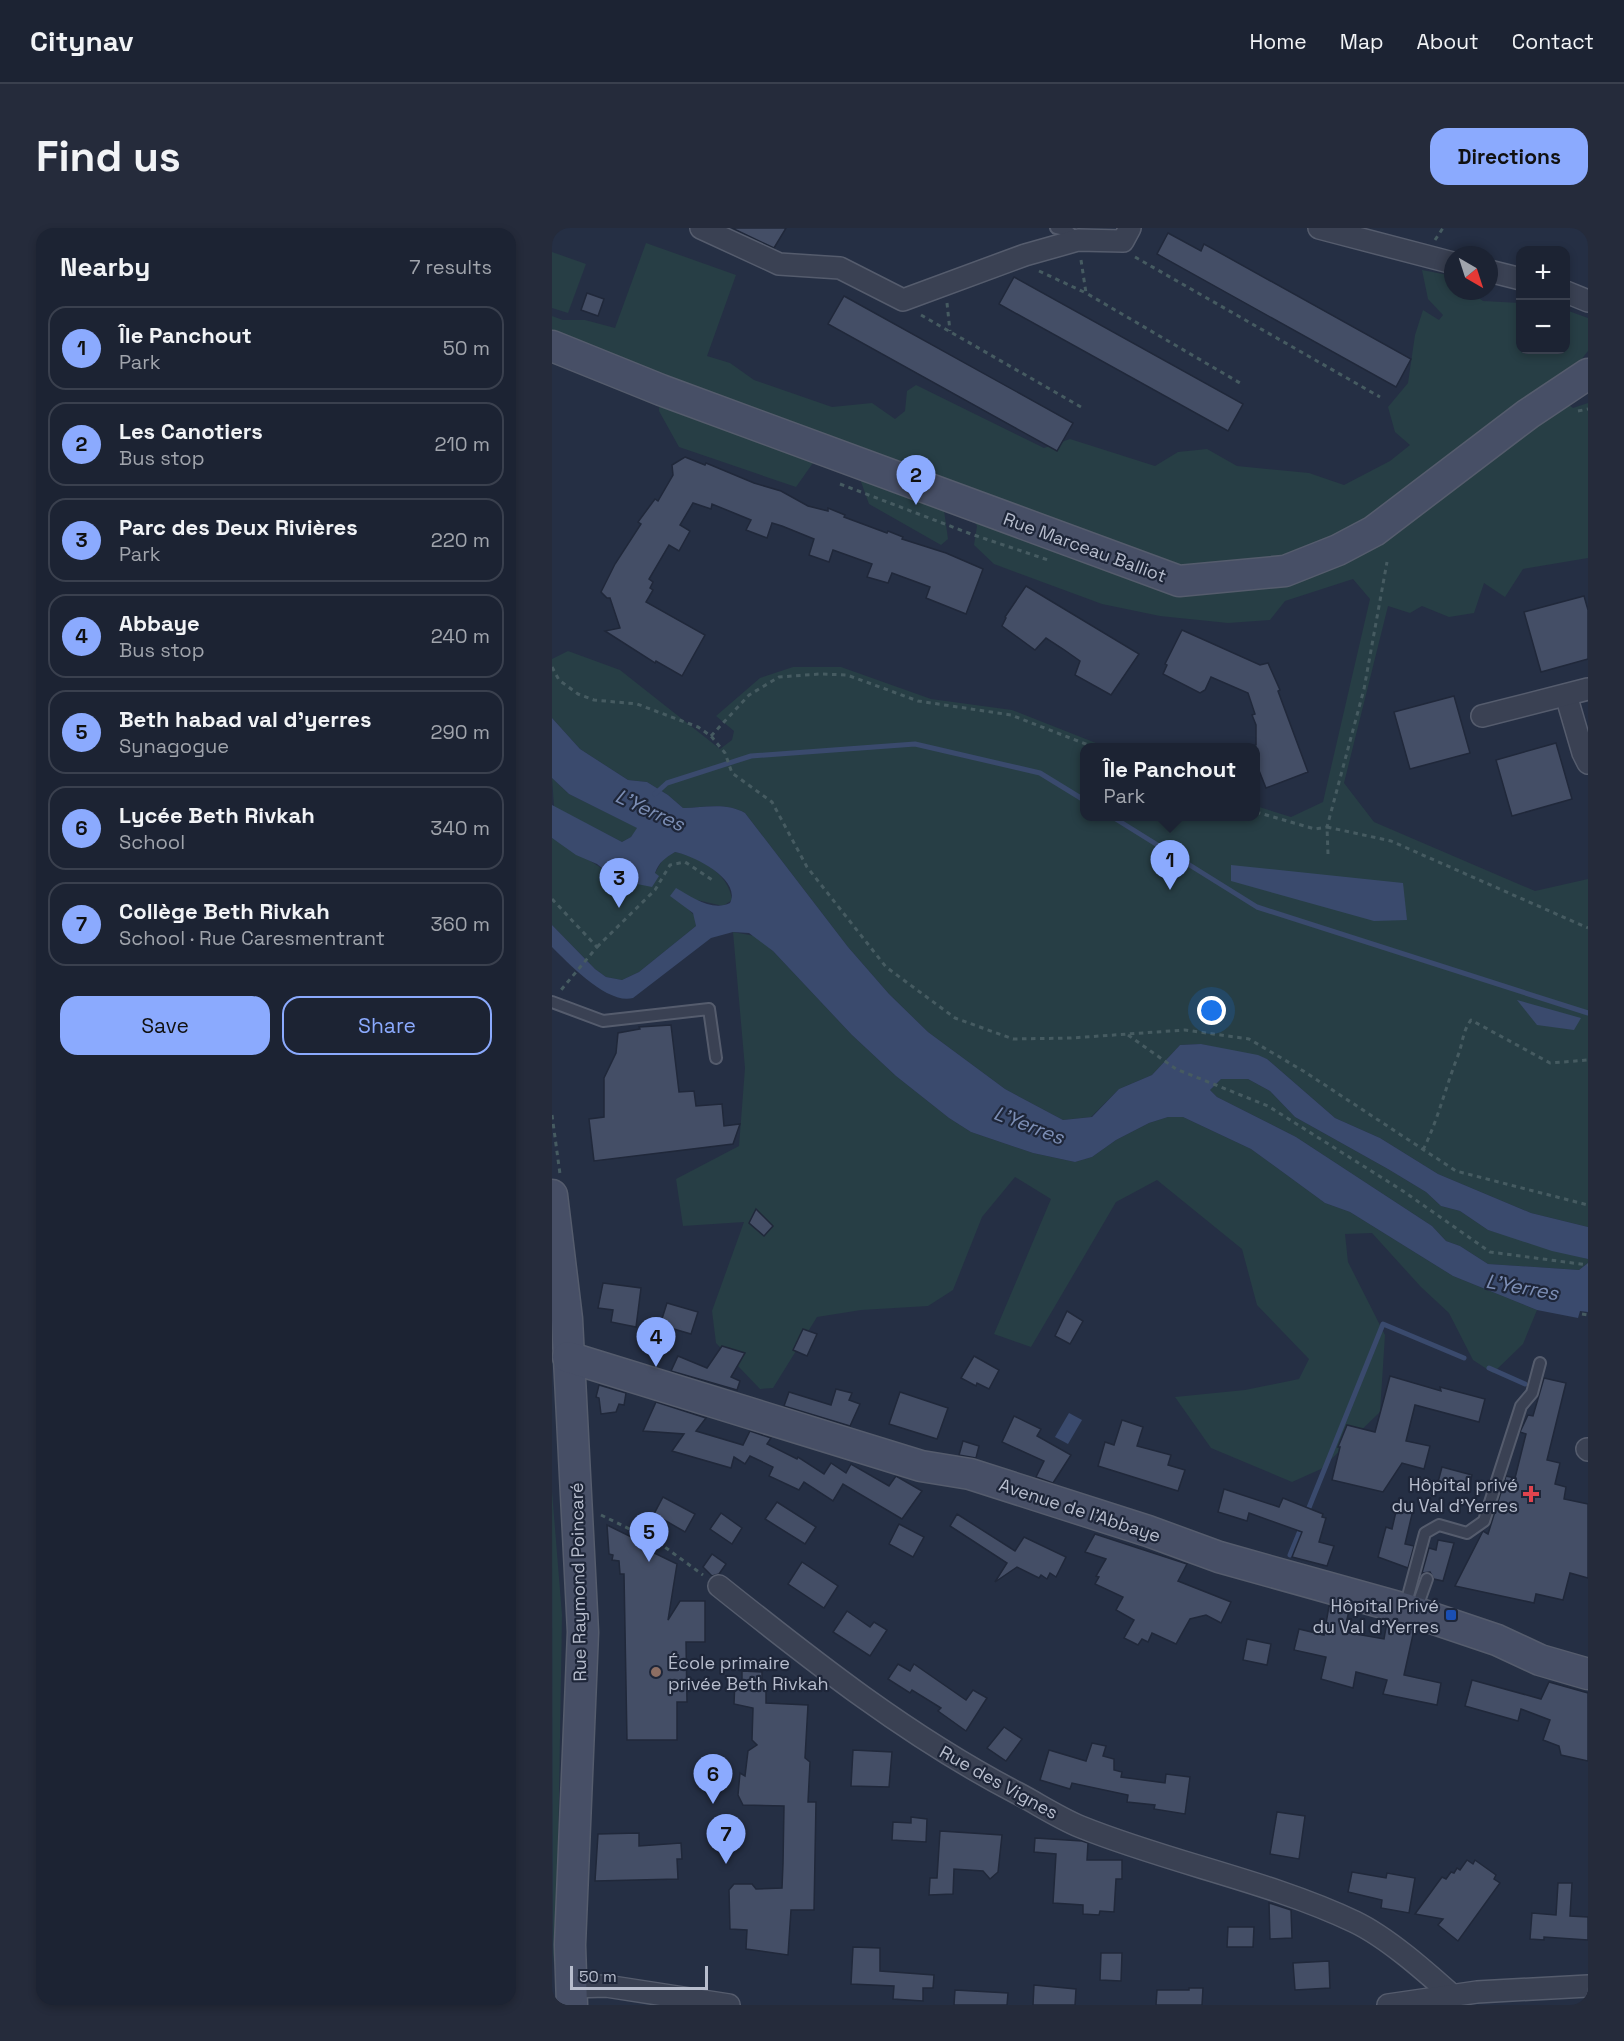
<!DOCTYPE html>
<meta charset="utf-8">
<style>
:root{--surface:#1c2333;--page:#252b3b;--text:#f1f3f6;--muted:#a0a4ac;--line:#3a404e;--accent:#8baafe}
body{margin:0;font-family:"Space Grotesk",sans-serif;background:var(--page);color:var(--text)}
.controls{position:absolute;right:18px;top:18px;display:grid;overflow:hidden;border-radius:12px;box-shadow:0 3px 9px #0003}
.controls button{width:54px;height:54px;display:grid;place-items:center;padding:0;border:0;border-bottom:2px solid var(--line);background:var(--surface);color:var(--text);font:30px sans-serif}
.compass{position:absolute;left:892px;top:18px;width:54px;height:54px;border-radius:50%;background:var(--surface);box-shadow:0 3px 9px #0003;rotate:141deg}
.scale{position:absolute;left:18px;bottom:15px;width:138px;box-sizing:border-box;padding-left:6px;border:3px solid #b7bdcd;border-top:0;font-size:16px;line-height:21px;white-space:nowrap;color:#b7bdcd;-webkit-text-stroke:4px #1e2639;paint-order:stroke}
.you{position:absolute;left:660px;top:783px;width:21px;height:21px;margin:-15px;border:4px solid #fff;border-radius:50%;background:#1a73e8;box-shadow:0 0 0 9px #1a73e833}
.badge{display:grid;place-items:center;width:39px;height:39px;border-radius:50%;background:var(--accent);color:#111;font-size:20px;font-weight:700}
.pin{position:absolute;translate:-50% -50px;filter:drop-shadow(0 2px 3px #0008)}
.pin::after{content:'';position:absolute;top:32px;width:21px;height:18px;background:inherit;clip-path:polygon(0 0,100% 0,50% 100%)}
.popup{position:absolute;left:528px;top:515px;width:180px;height:78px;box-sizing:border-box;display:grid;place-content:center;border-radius:12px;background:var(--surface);filter:drop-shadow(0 2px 4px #0005);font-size:20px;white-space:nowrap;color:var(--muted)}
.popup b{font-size:22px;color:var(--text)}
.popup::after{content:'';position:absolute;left:50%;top:100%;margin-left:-12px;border:12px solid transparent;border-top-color:var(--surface)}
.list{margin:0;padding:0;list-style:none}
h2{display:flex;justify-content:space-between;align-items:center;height:78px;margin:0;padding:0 24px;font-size:26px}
h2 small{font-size:20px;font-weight:400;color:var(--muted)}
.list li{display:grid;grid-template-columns:39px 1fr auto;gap:18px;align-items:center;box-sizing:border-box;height:84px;margin:0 12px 12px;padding:0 12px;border:2px solid var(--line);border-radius:18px}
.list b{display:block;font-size:22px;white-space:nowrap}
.list p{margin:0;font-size:20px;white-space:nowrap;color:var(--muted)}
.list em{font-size:20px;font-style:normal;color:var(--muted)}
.actions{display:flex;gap:12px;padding:18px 24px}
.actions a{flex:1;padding:14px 0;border:2px solid var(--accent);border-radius:18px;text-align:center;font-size:21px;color:var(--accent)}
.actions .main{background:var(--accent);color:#111}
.map{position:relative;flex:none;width:1036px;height:1777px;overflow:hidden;border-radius:18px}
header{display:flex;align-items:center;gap:36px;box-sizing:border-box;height:84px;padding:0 30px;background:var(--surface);border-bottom:2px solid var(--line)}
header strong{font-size:28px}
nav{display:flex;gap:33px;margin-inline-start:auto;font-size:21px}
.intro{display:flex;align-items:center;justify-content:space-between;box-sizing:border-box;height:144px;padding:0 36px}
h1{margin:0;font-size:42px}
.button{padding:15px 27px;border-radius:18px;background:var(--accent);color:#111;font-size:21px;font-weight:700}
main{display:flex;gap:36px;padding:0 36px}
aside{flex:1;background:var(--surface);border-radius:18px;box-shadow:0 3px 9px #0003}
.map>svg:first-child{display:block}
.green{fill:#273e45}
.water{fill:#3a4a6d}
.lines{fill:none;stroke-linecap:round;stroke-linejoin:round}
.stream{stroke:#3a4a6d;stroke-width:5}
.building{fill:#444e66;stroke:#20283a;stroke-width:1.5}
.lane-casing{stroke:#555c6d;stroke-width:14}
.street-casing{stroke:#555c6d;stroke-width:24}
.secondary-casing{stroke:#555c6d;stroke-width:33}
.path{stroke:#465b61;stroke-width:3;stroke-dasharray:4.5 4.5;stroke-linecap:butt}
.lane{stroke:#3a4153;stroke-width:10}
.street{stroke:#3a4153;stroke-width:21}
.secondary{stroke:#474f66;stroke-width:30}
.health-dot{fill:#e0444e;stroke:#1e2639;stroke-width:2}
.transit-dot{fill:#1a4fb4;stroke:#1e2639;stroke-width:2}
.education-dot{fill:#8d6e63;stroke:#1e2639;stroke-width:2}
.labels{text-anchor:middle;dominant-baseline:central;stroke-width:4.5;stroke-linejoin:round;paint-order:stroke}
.street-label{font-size:18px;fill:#b7bdcd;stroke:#1e2639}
.poi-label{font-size:18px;fill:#b7bdcd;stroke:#1e2639;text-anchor:end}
.water-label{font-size:20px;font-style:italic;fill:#7c8eb5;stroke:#1e2639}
</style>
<header>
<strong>Citynav</strong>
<nav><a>Home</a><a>Map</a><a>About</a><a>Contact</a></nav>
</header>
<div class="intro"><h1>Find us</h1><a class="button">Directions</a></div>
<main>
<aside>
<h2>Nearby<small>7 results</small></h2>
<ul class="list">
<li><span class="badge">1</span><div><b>Île Panchout</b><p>Park</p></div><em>50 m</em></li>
<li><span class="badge">2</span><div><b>Les Canotiers</b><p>Bus stop</p></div><em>210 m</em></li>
<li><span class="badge">3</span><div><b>Parc des Deux Rivières</b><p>Park</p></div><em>220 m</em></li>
<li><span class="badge">4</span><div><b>Abbaye</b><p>Bus stop</p></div><em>240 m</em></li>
<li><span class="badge">5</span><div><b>Beth habad val d'yerres</b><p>Synagogue</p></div><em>290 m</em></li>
<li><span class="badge">6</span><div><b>Lycée Beth Rivkah</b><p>School</p></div><em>340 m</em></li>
<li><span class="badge">7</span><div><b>Collège Beth Rivkah</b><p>School · Rue Caresmentrant</p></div><em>360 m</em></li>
</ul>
<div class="actions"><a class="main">Save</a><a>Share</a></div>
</aside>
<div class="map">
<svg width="1036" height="1777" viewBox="0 0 1036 1777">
<rect width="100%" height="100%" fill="#252f44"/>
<g class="green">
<path d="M94,15L184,47L155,128L178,135L202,152L280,179L320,175L343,191L353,183L355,163L364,157L492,220L518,211L603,238L626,224L655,221L685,238L757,245L792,257L838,233L858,217L843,204L836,179L856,155L863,107L871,82L887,92L891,87L876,71L870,42L901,48V63H917L931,73L968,75L969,122H1014V82L1036,90V123L1010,156L1009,171L1021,180L1036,175V330L971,341L953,369L932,355L922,385L897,389L870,378L858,385L836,378L792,555L822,594L983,663L1036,651V999L979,985L886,946L828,910L783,890L715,831L649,816L628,817L600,847L567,861L539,889L511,892L453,861L376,804L337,766L296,719L193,585C173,574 153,580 131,580L116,567L95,554L76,552L28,521L0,490V431L16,423L68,442L168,521L180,512L182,503L164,488L208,450L241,439H289L379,471L460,482L554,519L532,520V588H704V578L739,589L771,574L818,371L801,351L733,373L718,392L676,395L608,388L550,376L442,336L422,317L425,298L412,278L392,282L396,311L389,317L317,276L303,237L268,225L244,259L127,219L107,183L108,155L0,113V88L11,92H33L63,100Z"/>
<polygon points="0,24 34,36 16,85 0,80"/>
<polygon points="0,550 17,566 86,600 79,609 70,614 2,579"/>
<path d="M0,610C22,624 45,635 65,652L103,645L111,631L123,624C147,629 177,645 180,672L171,678L145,672L136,681L143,688L144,698L87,744L70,752L54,749L43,741L0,697Z"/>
<polygon points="181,704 203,708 221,723 300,807 344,848 397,890 419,904 481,925 523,934 540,929 564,912 597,895 616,889 631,889 699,921 773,975 798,984 901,1048 985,1082 971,1116 941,1145 921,1132 897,1085 869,1059 820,1005 793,1006 796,1034 833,1107 828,1184 769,1241 740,1254 659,1220 623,1169 693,1162 747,1151 757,1131 705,1077 690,1021 605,952 564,974 479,1119 442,1106 499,971 463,949 430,989 401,1062 376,1078 309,1082 265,1089 221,1160 208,1161 164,1115 160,1083 192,994 131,998 124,951 187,918 193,840"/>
<polygon points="669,851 696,851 718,863 743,889 836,941 874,964 889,978 908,983 936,1002 1036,1031 1036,1035 1027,1042 936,1036 908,1018 894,1013 880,998 744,909 665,869 658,862"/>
<polygon points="0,1263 10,1387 5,1691 1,1738"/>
</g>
<g class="water">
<path d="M0,490L28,521L76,552L95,554L116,567L131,580C153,580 173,574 193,585L296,719L337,766L376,804L453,861L511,892L540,889L567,861L600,847L628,817L649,816L706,827L715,831L783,890L828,910L886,946L979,985L1036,999V1031L1000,1023L936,1002L908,983L889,978L874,964L836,941L743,889L718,863L696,851H669L658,862L665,869L744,909L880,998L894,1013L908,1018L936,1036L1027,1042L1036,1035V1084L1028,1083L1026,1090L985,1082L901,1048L798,984L773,975L699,921L631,889H616L597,895L564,912L540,929L523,934L481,925L419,904L397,890L344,848L300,807L221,723L197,705L181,704L159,710L81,770C56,777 17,736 0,719V697L43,741L54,749L70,752L87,744L144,698L141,685L118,668L124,660C140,669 160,684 178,675C190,651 140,627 123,624C113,630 107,634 103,645L107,648L100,659L65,652L45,636L24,627L0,610V577L70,614L79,609L85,600L17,566L0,550Z"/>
<polygon points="679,637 851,655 855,692 822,693 679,653"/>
<polygon points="965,772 1029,790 1022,802 985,797"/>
<polygon points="517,1185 530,1192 516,1216 503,1209"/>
</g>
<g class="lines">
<g class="stream">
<polyline points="103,566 115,555 199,528 363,516 488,545 532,572"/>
<polyline points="559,588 705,679 1036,785"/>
<polyline points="937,1140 973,1156"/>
<polyline points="754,1287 831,1096 912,1130"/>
<polyline points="738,1327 750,1298"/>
</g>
</g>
<g class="building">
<polygon points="180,0 234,0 222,20"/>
<polygon points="616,5 649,23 652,16 859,131 844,159 605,26"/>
<polygon points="462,49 691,176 676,203 447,76"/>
<polygon points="35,65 52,71 46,88 29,82"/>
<polygon points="292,68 521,195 505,223 276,96"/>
<polygon points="133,229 153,237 154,235 202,255 229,263 256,278 276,283 276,280 293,287 292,289 335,305 336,303 351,309 350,311 394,325 431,341 414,386 374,370 378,359 340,345 336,355 315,349 320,336 281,322 277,334 257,327 262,311 230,298 220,295 215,310 194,302 199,292 160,276 159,281 141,275 128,297 138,303 127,323 117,317 97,351 101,354 98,360 101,362 94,374 153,407 130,448 104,433 103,435 53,403 68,400 58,370 55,370 49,364 63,336 89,296 86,294 103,271 106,273 121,247 120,237"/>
<polygon points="474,358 587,426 559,467 523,447 528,433 511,421 494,410 483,422 450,398 454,390 453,389"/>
<polygon points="1032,368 1036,382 1036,431 989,444 972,384"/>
<polygon points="630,402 708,437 716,435 728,462 726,463 756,544 714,560 704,535 704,519 700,518 704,517 704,497 700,487 703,486 696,465 659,449 653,462 648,465 611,446 615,437 613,436"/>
<polygon points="902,468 918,525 858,541 842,484"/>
<polygon points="1004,515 1020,571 960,588 944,532"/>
<polygon points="119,797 127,864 142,863 144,878 170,876 172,898 188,896 181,916 42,933 37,891 52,889 52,850 64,825 66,805 88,801 87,799"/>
<polygon points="204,981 221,998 212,1008 197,995"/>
<polygon points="51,1055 89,1060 84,1099 59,1094 61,1082 46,1080"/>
<polygon points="115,1075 146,1084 139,1106 108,1097"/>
<polygon points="515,1083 531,1093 518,1116 503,1108"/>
<polygon points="251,1101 265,1106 255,1128 241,1122"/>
<polygon points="170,1118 193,1125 179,1149 188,1153 185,1162 119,1143 126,1128 155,1140"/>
<polygon points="422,1128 447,1142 437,1161 425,1155 424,1158 409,1150"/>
<polygon points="838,1148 889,1163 888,1159 933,1171 927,1194 863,1177 854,1213 878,1218 872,1241 850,1235 831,1264 780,1252 788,1219 786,1219 795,1197 823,1204"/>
<polygon points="992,1150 1014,1155 995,1232 1008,1235 1003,1256 1014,1259 1012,1271 1036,1276 1036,1350 1018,1345 1011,1372 984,1366 982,1375 903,1358 931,1303 936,1306 954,1248 963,1250 974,1206 968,1204 976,1187 981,1188"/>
<polygon points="47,1157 74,1165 72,1177 67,1176 64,1184 49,1186 47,1170 44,1169"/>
<polygon points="284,1161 300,1165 297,1172 308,1176 298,1198 232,1178 237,1164 279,1177"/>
<polygon points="348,1164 396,1180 385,1211 337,1196"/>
<polygon points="104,1174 154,1190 144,1203 191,1217 198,1203 219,1210 215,1216 245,1231 246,1229 272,1246 279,1235 294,1245 299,1236 337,1258 344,1248 370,1263 350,1291 291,1256 281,1273 252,1254 247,1262 217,1248 221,1239 198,1228 193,1236 182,1229 179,1240 120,1223 132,1206 91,1203"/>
<polygon points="462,1188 489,1201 485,1208 519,1227 501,1255 484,1249 492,1233 450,1214"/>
<polygon points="570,1192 591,1199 585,1218 619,1227 616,1237 633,1242 626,1263 546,1238 553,1214 562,1217"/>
<polygon points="411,1213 427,1218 424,1230 407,1227"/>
<polygon points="890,1239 920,1247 915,1265 885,1258"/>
<polygon points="672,1261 727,1279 731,1270 771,1286 770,1289 774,1290 767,1314 782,1318 775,1338 740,1329 750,1304 697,1285 695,1293 666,1284"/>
<polygon points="111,1269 143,1286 133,1304 102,1286"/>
<polygon points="225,1274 264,1299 253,1316 213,1291"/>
<polygon points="845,1279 861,1282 853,1316 862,1318 856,1340 826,1329 834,1299 840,1301"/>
<polygon points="169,1285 190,1300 180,1316 158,1301"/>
<polygon points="405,1286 463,1323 472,1309 514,1329 504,1349 498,1345 495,1351 489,1347 487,1350 465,1339 443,1354 455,1335 398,1298"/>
<polygon points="347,1296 372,1309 361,1329 337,1316"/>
<polygon points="55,1297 104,1321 102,1325 125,1336 116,1392 128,1373 153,1373 153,1414 134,1414 135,1474 125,1474 125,1512 75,1512 72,1346 68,1346 67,1333 60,1332 61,1327 57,1326"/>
<polygon points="543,1306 635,1336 626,1353 679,1374 669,1395 654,1387 638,1391 624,1416 600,1405 596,1414 590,1411 586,1417 572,1410 582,1392 564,1382 571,1369 543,1356 547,1349 544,1348 554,1331 533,1324"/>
<polygon points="886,1312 902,1315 891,1353 882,1351 878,1344 870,1345 877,1320 884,1322"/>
<polygon points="160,1326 174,1336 167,1346 160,1348 151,1339"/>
<polygon points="250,1334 286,1358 272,1380 236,1356"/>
<polygon points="777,1378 797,1383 792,1404 832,1411 835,1394 862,1402 852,1447 889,1455 885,1477 831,1466 835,1452 804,1444 801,1460 769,1451 774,1429 742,1422 747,1401 772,1407"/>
<polygon points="295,1383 318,1399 322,1394 335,1402 318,1428 281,1404"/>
<polygon points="695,1411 719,1416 715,1437 691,1432"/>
<polygon points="346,1436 358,1443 362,1436 414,1472 421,1462 435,1470 414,1503 386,1483 389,1480 360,1462 358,1465 336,1451"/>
<polygon points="190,1443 210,1444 210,1453 214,1453 214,1475 256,1477 253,1530 258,1534 256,1574 264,1574 262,1682 239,1682 236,1727 194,1721 195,1702 178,1701 177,1662 182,1656 200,1656 204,1661 230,1660 231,1636 232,1578 191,1577 186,1567 188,1545 193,1548 196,1523 205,1517 200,1512 201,1480 182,1476 183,1452 190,1453"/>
<polygon points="920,1452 989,1471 997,1454 1036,1465 1036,1533 1009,1527 1007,1518 991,1512 998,1492 969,1481 966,1493 913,1478"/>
<polygon points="452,1499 470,1511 454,1533 435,1520"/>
<polygon points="540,1515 554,1518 551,1528 562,1531 562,1542 570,1544 569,1549 613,1555 614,1546 638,1549 633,1586 602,1581 603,1577 575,1574 576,1567 520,1555 518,1561 488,1552 497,1522 534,1533"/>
<polygon points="301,1522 340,1524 337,1559 299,1558"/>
<polygon points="725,1584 753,1588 747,1631 718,1626"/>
<polygon points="359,1589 375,1591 374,1614 340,1612 341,1594 359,1595"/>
<polygon points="388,1603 450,1607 446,1644 438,1651 431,1643 402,1641 401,1666 377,1667 378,1650 385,1650"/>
<polygon points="87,1605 87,1618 129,1615 130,1631 125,1631 126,1651 43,1653 46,1606"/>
<polygon points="483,1610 530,1613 536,1615 535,1632 570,1632 570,1651 564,1651 562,1684 548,1683 547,1687 531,1686 531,1677 501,1675 504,1626 482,1624"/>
<polygon points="915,1632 921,1636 923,1632 944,1647 942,1651 948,1655 906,1713 886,1697 891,1691 863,1686 890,1649 894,1651 899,1644 902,1645 905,1640 908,1642"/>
<polygon points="800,1644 834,1650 835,1645 863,1650 857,1685 829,1680 830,1672 796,1664"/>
<polygon points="1006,1655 1020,1655 1018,1688 1036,1689 1036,1712 992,1709 992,1712 978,1711 980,1685 1004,1687"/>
<polygon points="717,1675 739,1682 740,1710 718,1711"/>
<polygon points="676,1699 702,1699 701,1719 675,1719"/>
<polygon points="301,1719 328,1720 328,1743 382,1747 381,1760 371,1760 371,1773 341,1771 342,1758 299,1756"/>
<polygon points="549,1725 570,1725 569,1753 548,1752"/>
<polygon points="777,1733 778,1760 743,1762 741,1735"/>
<polygon points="482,1757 524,1761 523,1777 481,1777"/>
<polygon points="637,1760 651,1760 650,1777 604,1777 605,1762 637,1762"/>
<polygon points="403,1762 456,1765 455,1777 402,1777"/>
</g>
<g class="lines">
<g class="lane-casing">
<g id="lane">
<polyline points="504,0 516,3 526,12"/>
<polyline points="0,774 51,793 157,781 164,830"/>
<polyline points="853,1379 873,1305 887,1297 915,1305 932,1293 969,1178 980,1165 988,1135"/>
<polyline points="864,1382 875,1351"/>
</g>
</g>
<g class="street-casing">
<g id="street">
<polyline points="149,0 227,36 288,40 351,72 473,27 526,12 571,13 578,0"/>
<polyline points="767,0 901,35"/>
<polyline points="937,43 969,51"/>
<polyline points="1014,64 1036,73"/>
<polyline points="1014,467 1031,525 1036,535"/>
<polyline points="930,488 1036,461"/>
<polyline points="1035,1221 1036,1222"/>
<path d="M167,1358C262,1434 357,1509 465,1565C486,1576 507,1590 529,1599C618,1635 717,1653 803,1694C836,1710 874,1744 901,1768"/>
<polyline points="19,1759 54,1758 177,1777"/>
<polyline points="836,1777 925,1764 1036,1758"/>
</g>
</g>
<g class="secondary-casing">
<g id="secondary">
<polyline points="0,118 109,162 627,353 733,343 786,322 822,303 976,186 1036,146"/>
<polyline points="0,967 15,1091 31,1404 18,1717 20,1777"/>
<polyline points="16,1129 369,1238 418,1246 596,1303 667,1329 853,1381 945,1412 988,1432 1036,1446"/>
</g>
</g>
<g class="path">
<polyline points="883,12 891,0"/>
<polyline points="583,29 828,169"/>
<polyline points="529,32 534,65 688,155"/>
<polyline points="487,43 534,65"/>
<polyline points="395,75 398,103"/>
<polyline points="369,87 529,179"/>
<polyline points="1026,183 1036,181"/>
<polyline points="288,256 419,306 499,333"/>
<polyline points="0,439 7,452 26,466 42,472 85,476 146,499 159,508 173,525 180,545 220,574 255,639 334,739 403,790 461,811 519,810 633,802 697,811 753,844 904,943 1036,977"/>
<polyline points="159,508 197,467 227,449 268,446 295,447 366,473 459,487 544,520"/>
<polyline points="704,584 763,601 775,599 812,461 835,334"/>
<polyline points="776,626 775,599 839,613 1036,700"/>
<polyline points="0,671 45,719 9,762"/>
<polyline points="45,719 103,662 118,637 133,634 162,653"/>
<polyline points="576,807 624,841 716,878 851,963 938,1024 1036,1037"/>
<polyline points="0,887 8,946"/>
<path d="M871,922C886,892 893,861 905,830C911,816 910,804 919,792L998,835L1036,832"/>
<polyline points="1030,1086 1036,1087"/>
<polyline points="49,1287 110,1317 151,1347"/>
</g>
<use href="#lane" class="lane"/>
<use href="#street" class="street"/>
<use href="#secondary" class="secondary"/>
</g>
<path class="health-dot" d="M976 1257h6v6h6v6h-6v6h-6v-6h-6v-6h6z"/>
<rect class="transit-dot" x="893" y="1381" width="12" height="12" rx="3"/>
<circle class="education-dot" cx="104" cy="1444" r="6"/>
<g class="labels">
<g class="street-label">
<text transform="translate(533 319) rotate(20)">Rue Marceau Balliot</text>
<text transform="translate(528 1282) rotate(18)">Avenue de l'Abbaye</text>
<text transform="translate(26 1354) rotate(-91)">Rue Raymond Poincaré</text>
<text transform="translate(447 1554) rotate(29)">Rue des Vignes</text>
</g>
<g class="poi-label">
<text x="966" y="1256">Hôpital privé<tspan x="966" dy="21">du Val d'Yerres</tspan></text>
<text x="887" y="1377">Hôpital Privé<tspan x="887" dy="21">du Val d'Yerres</tspan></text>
<text x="116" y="1434" text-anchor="start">École primaire<tspan x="116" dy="21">privée Beth Rivkah</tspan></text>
</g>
<g class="water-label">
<text transform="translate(98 582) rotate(25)">L'Yerres</text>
<text transform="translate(477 897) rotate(21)">L'Yerres</text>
<text transform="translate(970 1059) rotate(10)">L'Yerres</text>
</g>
</g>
</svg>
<div class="controls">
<button>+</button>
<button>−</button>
</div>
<svg class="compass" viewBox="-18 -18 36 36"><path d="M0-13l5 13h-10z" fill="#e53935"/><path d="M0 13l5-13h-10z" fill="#a0a4ac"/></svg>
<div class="scale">50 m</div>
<div class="you"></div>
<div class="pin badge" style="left:618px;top:662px">1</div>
<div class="popup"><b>Île Panchout</b>Park</div>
<div class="pin badge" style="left:364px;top:277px">2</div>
<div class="pin badge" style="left:67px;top:680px">3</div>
<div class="pin badge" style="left:104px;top:1139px">4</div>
<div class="pin badge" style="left:97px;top:1334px">5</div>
<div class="pin badge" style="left:161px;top:1576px">6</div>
<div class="pin badge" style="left:174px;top:1636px">7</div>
</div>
</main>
